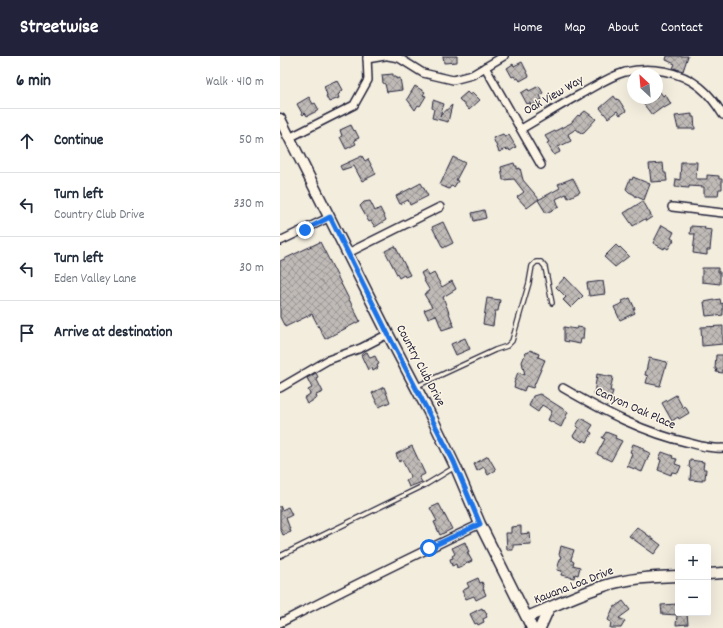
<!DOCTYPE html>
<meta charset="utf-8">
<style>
:root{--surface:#fff;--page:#f2f2f3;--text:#1f2937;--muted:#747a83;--line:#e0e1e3;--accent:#22223b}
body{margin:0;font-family:Dekko,sans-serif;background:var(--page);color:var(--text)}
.controls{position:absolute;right:12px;bottom:12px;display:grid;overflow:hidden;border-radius:4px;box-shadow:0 4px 16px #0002}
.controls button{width:36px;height:36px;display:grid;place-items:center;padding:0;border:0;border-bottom:1px solid var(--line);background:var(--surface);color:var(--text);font:20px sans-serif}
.compass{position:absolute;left:347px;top:12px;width:36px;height:36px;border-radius:50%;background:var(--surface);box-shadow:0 4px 16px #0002;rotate:334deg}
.stop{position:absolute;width:12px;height:12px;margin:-9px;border:3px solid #1a73e8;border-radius:50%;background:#fff}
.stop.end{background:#1a73e8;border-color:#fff;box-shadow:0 1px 4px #0008}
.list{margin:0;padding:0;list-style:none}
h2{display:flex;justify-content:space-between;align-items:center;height:52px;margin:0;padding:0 16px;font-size:17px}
h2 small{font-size:13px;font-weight:400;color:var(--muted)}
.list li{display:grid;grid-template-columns:26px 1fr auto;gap:12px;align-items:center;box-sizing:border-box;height:64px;padding:0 16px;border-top:1px solid var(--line)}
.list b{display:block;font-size:15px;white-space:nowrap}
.list p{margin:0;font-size:13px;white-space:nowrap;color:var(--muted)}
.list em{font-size:13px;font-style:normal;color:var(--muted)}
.icon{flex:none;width:22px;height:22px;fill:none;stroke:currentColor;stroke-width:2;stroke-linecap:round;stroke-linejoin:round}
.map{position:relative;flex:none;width:443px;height:572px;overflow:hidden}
header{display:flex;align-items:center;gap:24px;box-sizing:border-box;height:56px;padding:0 20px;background:var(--accent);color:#fff}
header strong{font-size:19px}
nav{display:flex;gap:22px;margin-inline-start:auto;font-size:14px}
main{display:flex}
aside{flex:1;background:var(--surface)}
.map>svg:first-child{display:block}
.building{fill:url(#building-cross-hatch);stroke:#22223b}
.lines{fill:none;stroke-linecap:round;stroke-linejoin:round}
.lane-casing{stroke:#22223b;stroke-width:6}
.street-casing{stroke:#22223b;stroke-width:10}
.secondary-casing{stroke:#22223b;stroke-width:13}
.lane{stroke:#fcf5e5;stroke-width:3.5}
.street{stroke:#fcf5e5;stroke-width:7}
.secondary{stroke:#fcf5e5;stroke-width:10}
.route{stroke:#1a73e8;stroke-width:5}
.labels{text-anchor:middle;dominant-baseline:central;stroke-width:3;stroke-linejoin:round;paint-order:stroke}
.street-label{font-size:13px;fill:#22223b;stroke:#fcf5e5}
</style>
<header>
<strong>Streetwise</strong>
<nav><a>Home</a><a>Map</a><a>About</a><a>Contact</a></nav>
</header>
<main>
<aside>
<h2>6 min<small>Walk · 410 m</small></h2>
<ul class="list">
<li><svg class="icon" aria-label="ahead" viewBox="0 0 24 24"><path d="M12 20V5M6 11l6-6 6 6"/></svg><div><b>Continue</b></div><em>50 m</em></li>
<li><svg class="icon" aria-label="left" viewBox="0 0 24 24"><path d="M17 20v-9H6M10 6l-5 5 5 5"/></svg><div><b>Turn left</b><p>Country Club Drive</p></div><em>330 m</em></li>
<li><svg class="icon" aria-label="left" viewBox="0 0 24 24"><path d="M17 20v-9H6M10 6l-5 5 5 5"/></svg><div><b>Turn left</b><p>Eden Valley Lane</p></div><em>30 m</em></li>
<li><svg class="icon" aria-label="arrive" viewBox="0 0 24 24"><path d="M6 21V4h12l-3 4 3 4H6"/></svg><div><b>Arrive at destination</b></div></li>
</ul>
</aside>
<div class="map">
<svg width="443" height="572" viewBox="0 0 443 572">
<defs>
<pattern id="building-cross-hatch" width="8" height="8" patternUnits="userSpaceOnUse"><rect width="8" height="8" fill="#bfbab6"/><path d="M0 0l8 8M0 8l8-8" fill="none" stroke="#9b9795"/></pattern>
</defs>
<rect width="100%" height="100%" fill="#f3edde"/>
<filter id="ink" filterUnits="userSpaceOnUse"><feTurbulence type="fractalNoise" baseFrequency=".025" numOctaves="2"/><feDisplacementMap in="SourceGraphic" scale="8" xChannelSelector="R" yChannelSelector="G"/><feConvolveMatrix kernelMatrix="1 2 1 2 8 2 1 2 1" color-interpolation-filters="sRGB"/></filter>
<g filter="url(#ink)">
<g class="building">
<polygon points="163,0 177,0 177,6 164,7"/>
<polygon points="387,0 408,0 403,15 393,12 395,8 386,4"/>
<polygon points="242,6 249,20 240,25 238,22 236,23 234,20 232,21 227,12 233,8 234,10"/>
<polygon points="113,18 113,21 116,21 116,23 120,22 122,34 107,36 105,28 103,27 102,19"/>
<polygon points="55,25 55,26 58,25 63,34 60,36 60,37 58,39 59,42 49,46 46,40 47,39 44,30"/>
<polygon points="135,30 145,36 143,39 146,40 140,50 138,49 135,54 127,43"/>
<polygon points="259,30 263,37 260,39 262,44 251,50 250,47 247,48 241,37 248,33 249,35"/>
<polygon points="377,32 383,40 385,38 391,48 384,52 383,51 372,59 362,46 368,42 377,42"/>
<polygon points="187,36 190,39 193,37 200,44 189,54 179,43"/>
<polygon points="334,40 336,43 339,44 346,55 340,59 337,55 328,62 320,52"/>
<polygon points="29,41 33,48 35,47 39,54 27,60 25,57 23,59 17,48"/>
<polygon points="153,44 164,48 160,60 172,49 168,66 152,62 154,53 152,52"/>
<polygon points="305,55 316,63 304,76 301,77 296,73 288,78 291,85 278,91 280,96 274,99 267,87 269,86 265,80 291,67 298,59 299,60"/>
<polygon points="412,58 412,61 414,61 415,73 398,73 395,60"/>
<polygon points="71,69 74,75 75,74 79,82 74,84 76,88 66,93 60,81 62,80 60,74"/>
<polygon points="223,78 225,81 229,79 236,91 230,95 229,93 227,94 226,93 219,96 213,82"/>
<polygon points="82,100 85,105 88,103 96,118 82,125 74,110 62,114 60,110"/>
<polygon points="173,101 185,107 176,124 178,125 174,131 171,130 169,133 160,129"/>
<polygon points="401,106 417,106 416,123 427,123 427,119 439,120 439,123 442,123 442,133 439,133 438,140 424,140 424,131 409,130 409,132 395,131 396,123 400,124"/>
<polygon points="234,107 235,110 237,110 237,113 240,112 243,124 259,143 247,152 237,141 244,136 234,123 223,124 221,111"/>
<polygon points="383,107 384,117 386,117 387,125 371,126 369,108"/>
<polygon points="353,121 370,128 364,144 355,140 355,139 349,136 346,133 350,123 352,124"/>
<polygon points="293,122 300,136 288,142 286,138 276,143 279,151 266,157 258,144 280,132 278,128"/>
<polygon points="141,127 148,140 130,149 128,144 120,148 116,140"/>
<polygon points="90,145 95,155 100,152 106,164 95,171 91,165 89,166 80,150 84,146"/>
<polygon points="363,145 372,161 366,165 365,163 353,170 344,157"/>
<polygon points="204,154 206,162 194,165 192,157"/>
<polygon points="163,166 173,187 163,192 152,171"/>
<polygon points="382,169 394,176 391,182 394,184 388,193 385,191 384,193 373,187"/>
<polygon points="411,170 425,171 424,173 432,174 430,194 427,194 427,199 413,197 415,178 410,178"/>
<polygon points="40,186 80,265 45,283 32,258 5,271 0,261 0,205"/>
<polygon points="336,189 339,192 340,191 349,200 335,211 324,201"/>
<polygon points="115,190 130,219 125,221 124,219 119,222 105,195"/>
<polygon points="422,212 438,212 438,216 440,216 440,228 422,226"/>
<polygon points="146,214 149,220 154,217 162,231 172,225 176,233 163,241 174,270 162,274 156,259 148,262 144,254 152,251 144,238 150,235 143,223 144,223 141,217"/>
<polygon points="285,221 303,240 291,252 283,244 286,241 276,231"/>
<polygon points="323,225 325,238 309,240 307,227"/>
<polygon points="207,242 220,244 218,255 215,255 213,270 203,268"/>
<polygon points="350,242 355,253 353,253 355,257 340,264 334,251 343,247 342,245"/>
<polygon points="440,243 441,248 443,247 443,259 437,260 436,259 426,260 424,246"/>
<polygon points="443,270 443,288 422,290 421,271"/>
<polygon points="284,271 296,273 297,271 304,272 303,283 301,283 300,288 284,285"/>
<polygon points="185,282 190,293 176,299 171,288"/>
<polygon points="250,294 259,298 258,301 265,304 253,332 246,330 244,335 234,331 235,328 234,327 238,316 245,319 242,306 246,296 248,297"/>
<polygon points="87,296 90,302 95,300 99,308 97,309 98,312 93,315 92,312 88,314 81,299"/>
<polygon points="436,299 443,299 443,317 436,316 437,313 435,313"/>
<polygon points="369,302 387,306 380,330 366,327 368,320 365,319"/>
<polygon points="36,317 38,321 36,322 43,336 36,339 37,342 27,348 24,342 30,338 28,334 32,332 27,322"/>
<polygon points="317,318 333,321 330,335 333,335 331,343 321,342 321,340 314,338"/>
<polygon points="104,331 110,346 99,351 92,337"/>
<polygon points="260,338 269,344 288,356 281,371 268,364 272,355 262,349 258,356 249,350 253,340"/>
<polygon points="396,339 403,352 405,350 409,357 399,363 398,361 392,365 382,347"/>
<polygon points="301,362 313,369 309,375 312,377 307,386 304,384 303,386 293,380 298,372 296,370"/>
<polygon points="326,376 336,380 335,382 342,385 331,405 317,398 325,383 322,382"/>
<polygon points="353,388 364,392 363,394 370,397 362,416 347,410 352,397 350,396"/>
<polygon points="132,390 145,418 139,421 142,426 129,431 126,424 131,422 122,404 119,406 116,398"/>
<polygon points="382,396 393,400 392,402 397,403 395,408 401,410 398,417 392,416 391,419 378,414 381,404 379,403"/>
<polygon points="208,400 216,414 208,419 204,411 197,415 194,408"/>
<polygon points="410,404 424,406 423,413 426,413 425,423 422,423 422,425 410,424 411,413 409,411"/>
<polygon points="159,448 172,473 160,479 154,466 157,465 150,452"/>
<polygon points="0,450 2,454 8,451 12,459 6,462 11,476 3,479 0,472"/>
<polygon points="241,470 241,478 250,477 251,488 233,489 233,494 227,494 226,477 231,477 231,471"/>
<polygon points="357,471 381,489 374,498 349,480"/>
<polygon points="185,486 189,496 187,496 192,505 177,512 176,508 172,510 170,503 173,502 172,500 175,498 172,492"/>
<polygon points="281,490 294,494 291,503 292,505 294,506 293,509 300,511 298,519 295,518 294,522 281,519 282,515 277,514 281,500 279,499"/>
<polygon points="198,522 200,527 202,526 204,531 203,532 206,539 196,544 194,540 186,543 182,535 189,531 187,527"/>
<polygon points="343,545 350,554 339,562 345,565 341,572 330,572 331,566 328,564 333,552"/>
<polygon points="398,548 398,559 407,558 408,568 396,569 397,559 382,558 381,549"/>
<polygon points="202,552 203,554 204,553 207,558 206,559 207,561 203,563 204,566 198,569 197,567 195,568 190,558"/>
</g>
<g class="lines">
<g class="lane-casing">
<g id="lane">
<polyline points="137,330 215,294 227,290 232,285 249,227 252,210 256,206 261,206 265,211 272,247"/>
<polyline points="0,500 147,428 175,411"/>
</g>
</g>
<g class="street-casing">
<g id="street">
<polyline points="108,0 119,2 143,17 173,24 192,19 224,0"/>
<polyline points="87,3 105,0"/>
<polyline points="205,11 261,109"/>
<path d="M241,73C260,62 279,50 299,39C314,31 328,21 345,16C370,10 400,15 420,31C430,39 437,49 443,59"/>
<polyline points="9,82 74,49 88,24 87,0"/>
<polyline points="392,151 443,157"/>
<polyline points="0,185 50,161"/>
<polyline points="68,197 160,151"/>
<polyline points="0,332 48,304 81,292 108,278"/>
<path d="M283,332C323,355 364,377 410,387C421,390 431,393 443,392"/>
<path d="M0,567C66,533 133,500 200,468"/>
</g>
</g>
<g class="secondary-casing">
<g id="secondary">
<polyline points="0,63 108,278 152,362 177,414 200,468 252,572"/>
<polyline points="428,518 443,517"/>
<path d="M247,561C272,551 298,538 324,530C348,522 373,521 398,520"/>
<polyline points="260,572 269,552"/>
</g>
</g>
<use href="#lane" class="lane"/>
<use href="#street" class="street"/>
<use href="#secondary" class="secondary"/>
</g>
</g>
<g class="lines" filter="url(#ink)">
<polyline class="route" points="25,174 50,161 108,278 174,406 200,468 149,492"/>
</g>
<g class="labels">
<g class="street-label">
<text transform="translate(274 40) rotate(-30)">Oak View Way</text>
<text transform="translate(140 310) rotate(62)">Country Club Drive</text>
<text transform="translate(355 353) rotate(24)">Canyon Oak Place</text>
<text transform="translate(294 530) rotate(-21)">Kauana Loa Drive</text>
</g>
</g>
</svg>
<div class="controls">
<button>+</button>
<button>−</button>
</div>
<svg class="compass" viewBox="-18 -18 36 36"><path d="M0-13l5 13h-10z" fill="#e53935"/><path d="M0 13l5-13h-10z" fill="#747a83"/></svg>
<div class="stop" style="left:149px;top:492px"></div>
<div class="stop end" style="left:25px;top:174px"></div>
</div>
</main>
